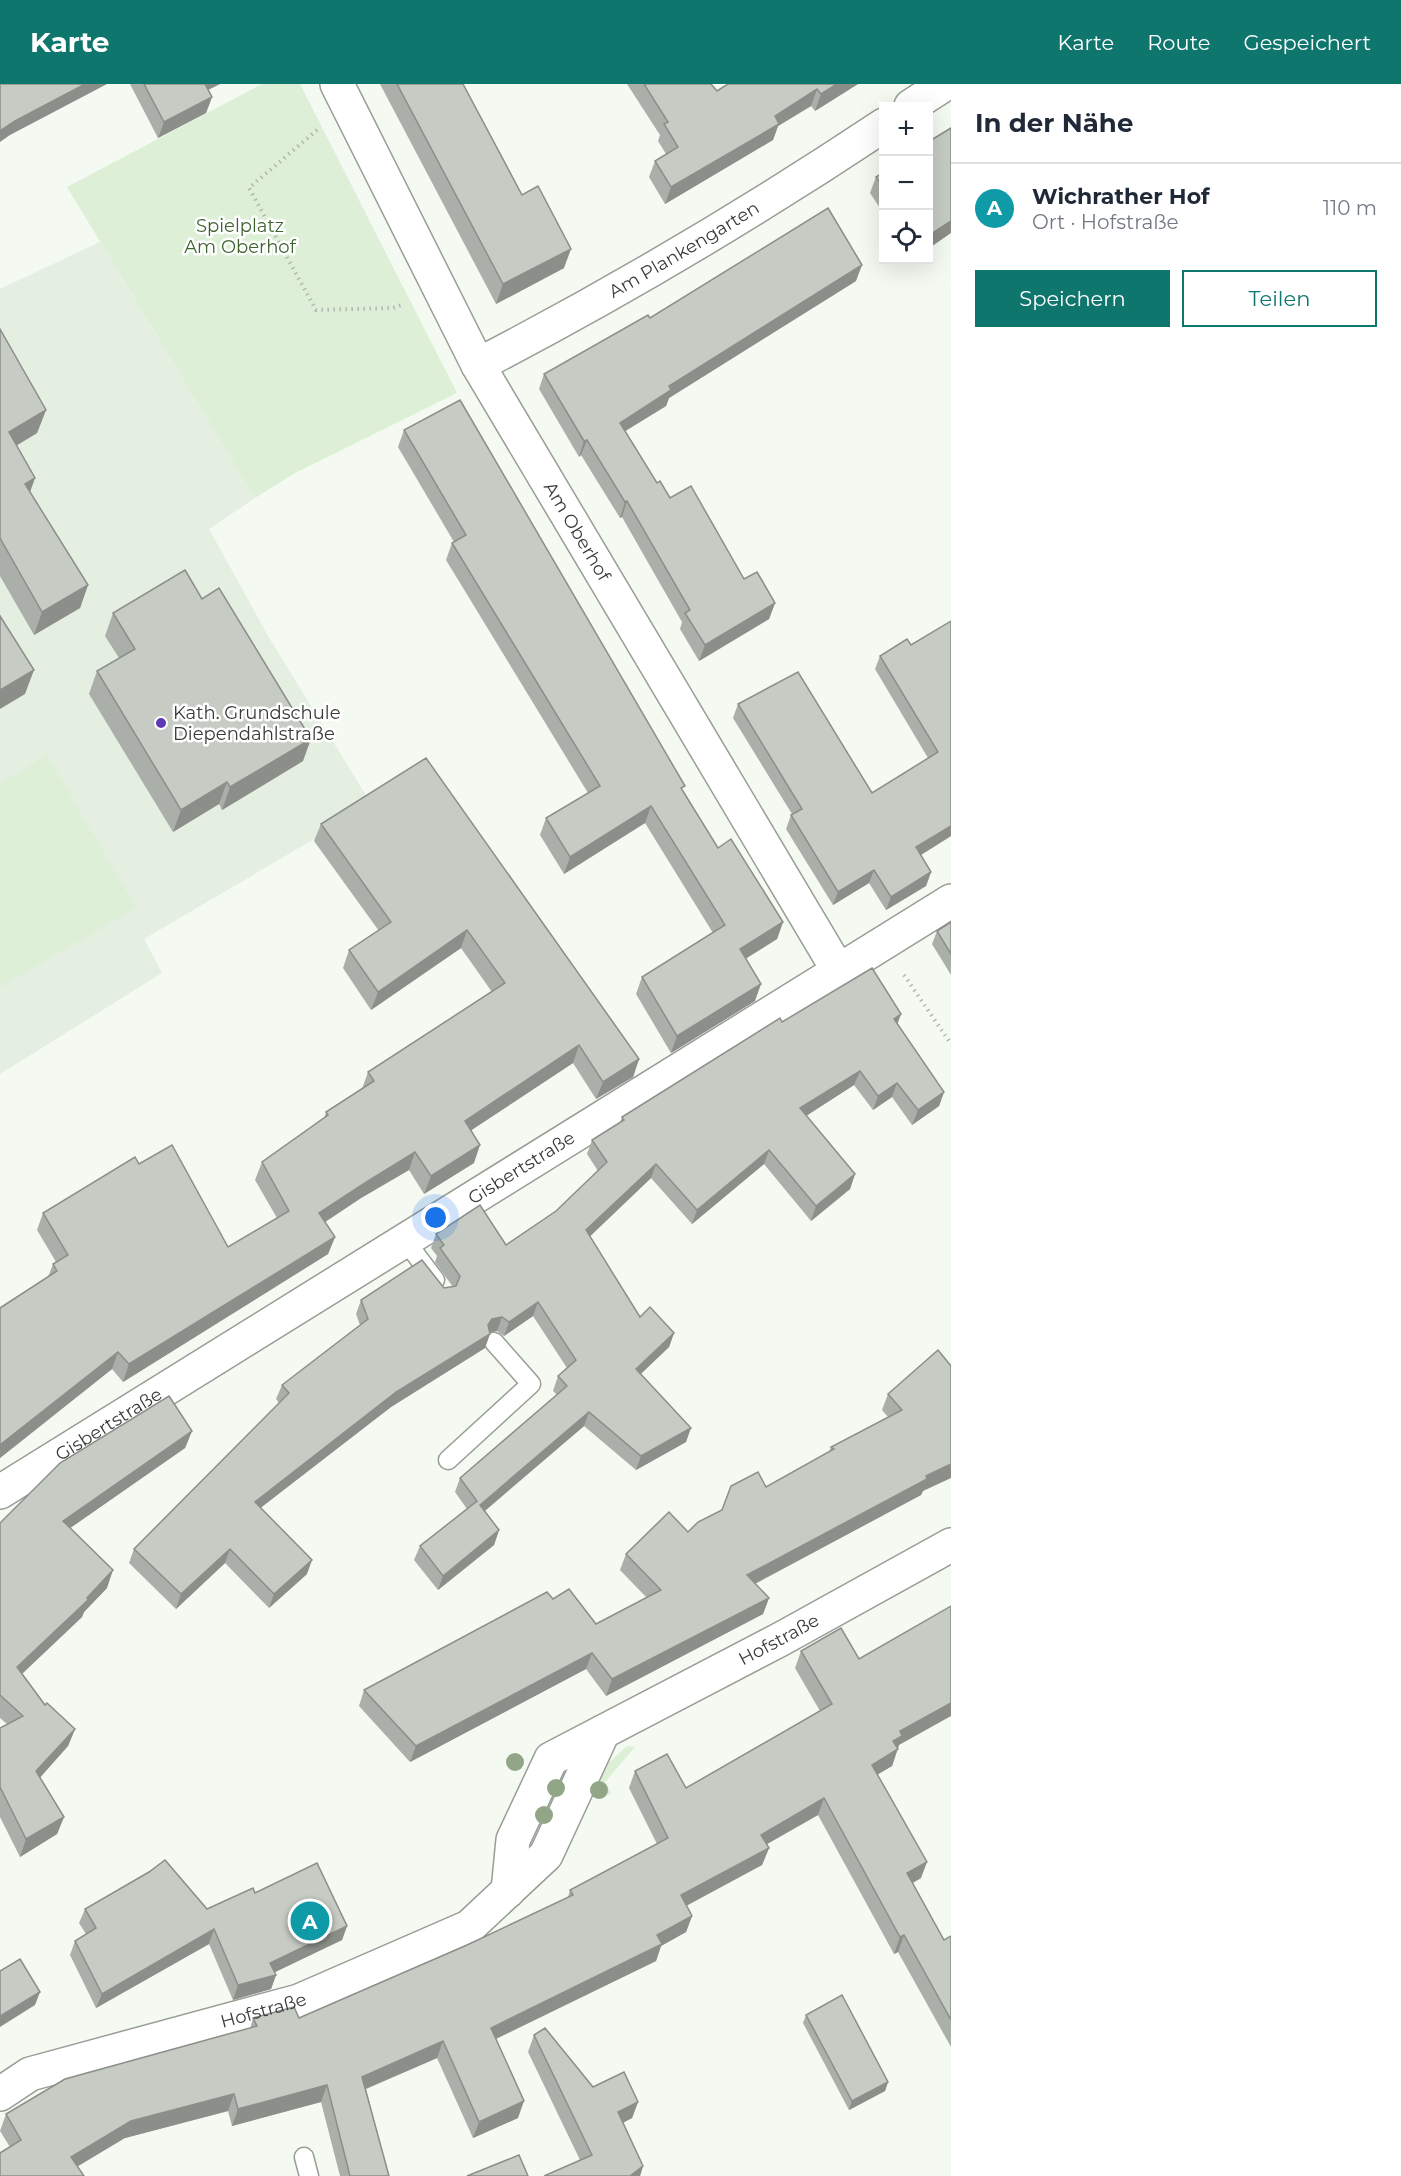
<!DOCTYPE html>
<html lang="de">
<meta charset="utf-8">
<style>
:root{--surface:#fff;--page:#f2f2f3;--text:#1f2937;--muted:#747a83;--line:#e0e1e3;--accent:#0f766e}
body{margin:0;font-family:Montserrat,sans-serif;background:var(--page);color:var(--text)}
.controls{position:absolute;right:18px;top:18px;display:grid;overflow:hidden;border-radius:0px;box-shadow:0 6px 24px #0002}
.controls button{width:54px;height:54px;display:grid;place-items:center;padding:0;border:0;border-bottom:2px solid var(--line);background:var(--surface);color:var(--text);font:30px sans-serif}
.you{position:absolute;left:436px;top:1134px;width:21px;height:21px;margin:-15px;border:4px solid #fff;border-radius:50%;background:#1a73e8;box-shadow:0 0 0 9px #1a73e833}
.badge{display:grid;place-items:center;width:39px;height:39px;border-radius:50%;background:var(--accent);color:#fff;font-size:20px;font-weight:700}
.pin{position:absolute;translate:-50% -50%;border:3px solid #fff;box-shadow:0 2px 6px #0006}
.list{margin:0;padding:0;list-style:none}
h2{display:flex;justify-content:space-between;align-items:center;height:78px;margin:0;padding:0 24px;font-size:26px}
h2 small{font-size:20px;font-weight:400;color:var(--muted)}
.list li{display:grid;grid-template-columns:39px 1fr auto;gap:18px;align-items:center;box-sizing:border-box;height:90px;padding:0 24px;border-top:2px solid var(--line)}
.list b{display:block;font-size:22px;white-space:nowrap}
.list p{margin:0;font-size:20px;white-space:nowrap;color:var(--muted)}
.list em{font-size:20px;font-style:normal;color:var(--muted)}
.actions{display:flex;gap:12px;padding:18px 24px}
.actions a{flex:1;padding:14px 0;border:2px solid var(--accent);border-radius:0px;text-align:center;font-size:21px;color:var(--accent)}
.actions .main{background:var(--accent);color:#fff}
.icon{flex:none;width:33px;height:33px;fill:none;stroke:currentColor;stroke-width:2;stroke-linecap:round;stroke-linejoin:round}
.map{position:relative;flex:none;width:951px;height:2092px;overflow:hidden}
header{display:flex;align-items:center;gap:36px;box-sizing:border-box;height:84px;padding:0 30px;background:var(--accent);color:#fff}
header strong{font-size:28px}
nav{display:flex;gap:33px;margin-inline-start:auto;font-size:21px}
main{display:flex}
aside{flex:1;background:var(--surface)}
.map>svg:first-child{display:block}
.built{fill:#e4eee1}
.green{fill:#ddefd7}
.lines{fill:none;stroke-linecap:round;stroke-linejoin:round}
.lane-casing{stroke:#989d96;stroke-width:21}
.street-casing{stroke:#989d96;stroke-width:36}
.path{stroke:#b3b7b1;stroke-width:4;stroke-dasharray:1.5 4.5;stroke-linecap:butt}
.lane{stroke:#fff;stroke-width:18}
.street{stroke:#fff;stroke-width:33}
.tree{fill:#90a687}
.wall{fill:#aaafa9}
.shaded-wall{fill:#8b8e89}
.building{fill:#c6cbc4;stroke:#8b8e89;stroke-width:1.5}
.poi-dot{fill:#5f3ab2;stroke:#fff;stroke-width:2}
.labels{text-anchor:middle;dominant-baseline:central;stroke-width:5;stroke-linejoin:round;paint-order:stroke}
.park-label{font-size:18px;fill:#3f6231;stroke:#fff}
.street-label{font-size:18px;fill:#393b38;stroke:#fff}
.poi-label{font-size:18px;fill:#393b38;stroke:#fff;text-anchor:start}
</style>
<header>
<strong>Karte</strong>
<nav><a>Karte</a><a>Route</a><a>Gespeichert</a></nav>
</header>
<main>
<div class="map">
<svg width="951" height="2092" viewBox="0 0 951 2092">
<rect width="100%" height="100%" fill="#f4f9f1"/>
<polygon class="built" points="100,158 255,414 209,445 271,557 372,721 144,855 162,889 0,990 0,205"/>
<g class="green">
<polygon points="262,0 300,0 457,309 295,389 255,414 67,103"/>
<polygon points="47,671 136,824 0,903 0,699"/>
<polygon points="627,1662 635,1663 605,1698 611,1709 601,1715 588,1710 601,1686"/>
</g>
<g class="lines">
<g class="lane-casing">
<g id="lane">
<polyline points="404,1155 435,1196"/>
<polyline points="448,1376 531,1300 494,1258"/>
<polyline points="304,2073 309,2092"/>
</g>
</g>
<g class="street-casing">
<g id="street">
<path id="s1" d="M337,0L478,281L838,886"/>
<polyline points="911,22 945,0"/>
<path id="s2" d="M478,281C617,209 753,128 884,41"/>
<path id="s3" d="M0,1408L951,817"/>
<path id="s4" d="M508,1807L513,1756L551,1675L781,1555L951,1461"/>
<path id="s5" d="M0,2010L30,1990L299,1917L469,1843L546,1771L603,1648"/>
</g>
</g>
<g class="path">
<polyline points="317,46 249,104 316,226 393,224 404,220"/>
<polyline points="904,891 951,960"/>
</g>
<use href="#lane" class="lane"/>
<use href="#street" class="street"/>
</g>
<g class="tree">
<circle cx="515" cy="1678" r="9"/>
<circle cx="556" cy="1704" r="9"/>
<circle cx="599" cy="1706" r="9"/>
<circle cx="544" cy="1731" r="9"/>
</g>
<g class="wall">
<polygon points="130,0 220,0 208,6 212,13 206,29 158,54"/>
<polygon points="380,0 463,0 522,111 564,184 496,220"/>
<polygon points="627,0 711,0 717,7 728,0 858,0 815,27 811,22 778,42 773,56 665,120 649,93 655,77 666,70 658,57 660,51"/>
<polygon points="884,88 884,130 870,109 876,93"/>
<polygon points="856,197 669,314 666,322 625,347 657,399 670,414 744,495 775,519 769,535 699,577 680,545 682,538 622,433 620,434 581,371 579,373 539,305 544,290 650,234"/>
<polygon points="0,245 46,326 37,349 17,361 30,408 88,501 80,524 34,551 0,492"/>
<polygon points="404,346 683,707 718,764 783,838 777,855 746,874 755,917 671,969 636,910 642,893 713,849 645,739 564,790 540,751 546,734 588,709 446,476 452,459 454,458 398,363"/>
<polygon points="113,529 303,677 222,726 219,720 173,748 89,610 97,587 119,574 105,552"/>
<polygon points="951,537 951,752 921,771 931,788 926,802 886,826 869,799 833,821 786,745 791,731 792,730 733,634 738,620 872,709 928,674 875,585 880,572 911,561"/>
<polygon points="426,674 639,975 633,993 596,1015 573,979 471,1046 474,1079 424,1110 409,1086 361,1114 325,1138 335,1153 328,1170 123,1298 112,1285 0,1374 0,1224 48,1193 53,1180 56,1178 37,1146 43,1129 139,1080 228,1163 277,1134 255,1096 262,1078 324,1035 326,1028 362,1005 368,988 492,908 461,864 371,926 343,884 349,866 379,847 314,757 321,740"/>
<polygon points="951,838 951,891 932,860 937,847"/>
<polygon points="782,938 897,940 944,1008 939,1022 912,1041 892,1013 873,1026 854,1001 806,1032 855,1090 850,1105 811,1137 764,1080 692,1140 651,1094 590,1152 640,1233 674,1249 669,1263 641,1290 686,1358 636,1386 584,1342 485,1427 499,1446 494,1461 438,1506 414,1476 420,1462 467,1425 455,1408 460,1394 557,1311 553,1307 558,1292 567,1284 533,1232 504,1252 497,1247 490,1249 485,1264 391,1323 261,1423 307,1490 269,1524 225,1479 176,1525 129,1479 134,1465 279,1319 276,1315 282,1301 360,1241 356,1230 361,1216 453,1203 435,1178 437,1172 431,1164 436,1150 506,1161 556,1127 598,1087 587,1070 592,1056 620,1038 622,1033"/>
<polygon points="938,1266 923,1407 921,1411 755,1500 769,1514 763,1530 606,1612 586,1585 410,1678 359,1622 364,1606 553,1515 596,1540 647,1514 620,1486 626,1470 688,1448 829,1368 831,1363 888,1333 882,1326 888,1310"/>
<polygon points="192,1347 185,1364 70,1444 107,1504 84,1528 82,1533 22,1590 45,1621 75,1645 68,1662 40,1693 64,1733 57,1750 20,1773 0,1733 0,1644 7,1640 0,1634 0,1439"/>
<polygon points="801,1567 899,1661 892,1682 877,1691 921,1794 913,1799 944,1856 951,1852 951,1963 898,1868 894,1870 818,1731 766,1760 769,1764 762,1781 686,1821 692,1832 686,1848 661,1862 656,1877 496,1955 518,2034 473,2054 437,1974 366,2005 389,2092 340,2092 321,2018 232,2042 228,2027 125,2054 10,2063 0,2047 6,2030 250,1945 253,1934 299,1934 467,1861 568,1813 570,1806 657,1760 629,1704 635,1687 686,1704 820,1627 795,1584"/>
<polygon points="255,1809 347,1842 342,1856 274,1888 276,1891 271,1905 233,1916 209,1860 96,1924 70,1871 75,1857 86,1850 79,1839 85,1825 207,1825"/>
<polygon points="806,1931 888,1998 885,2007 849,2026 803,1939"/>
<polygon points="534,1951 593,2003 638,2018 632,2034 623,2039 643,2082 640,2092 544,2092 580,2076 528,1968"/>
</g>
<g class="shaded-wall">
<polygon points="85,0 107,0 10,51 0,58 0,47 15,37"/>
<polygon points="201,0 220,0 197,11"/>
<polygon points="837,0 858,0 815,27 821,10"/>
<polygon points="817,5 811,22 778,42 773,56 665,120 671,103 775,32"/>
<polygon points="212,13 206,29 158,54 164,38"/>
<polygon points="951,137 951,149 928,165 928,152"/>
<polygon points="571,165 564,184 496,220 503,200"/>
<polygon points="862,181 856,197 669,314 666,322 614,354 620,339 669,302"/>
<polygon points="46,326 37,349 1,371 9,348"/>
<polygon points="587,356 581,371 579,373 584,357"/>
<polygon points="35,394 27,417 25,400"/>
<polygon points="627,417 622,433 620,434 625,418"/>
<polygon points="88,501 80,524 34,551 42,528"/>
<polygon points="775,519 769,535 699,577 705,561"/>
<polygon points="34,586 25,610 0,625 0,606"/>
<polygon points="311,655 303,677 222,726 230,703"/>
<polygon points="227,698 219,720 173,748 181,726"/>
<polygon points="651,722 645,739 564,790 570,773"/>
<polygon points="951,742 951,752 911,777 916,763"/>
<polygon points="874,786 869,799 833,821 838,808"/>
<polygon points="931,788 926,802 886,826 891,813"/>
<polygon points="783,838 777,855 734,882 740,865"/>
<polygon points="467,846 461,864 371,926 378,908"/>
<polygon points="761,900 755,917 671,969 677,952"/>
<polygon points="901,930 896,944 894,935"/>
<polygon points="579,961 573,979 458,1055 465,1037"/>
<polygon points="639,975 633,993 596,1015 603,998"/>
<polygon points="860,987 854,1001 795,1039 800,1024"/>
<polygon points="897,999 892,1013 873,1026 878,1012"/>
<polygon points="944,1008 939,1022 912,1041 918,1026"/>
<polygon points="480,1061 474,1079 424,1110 431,1092"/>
<polygon points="769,1066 764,1080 692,1140 697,1126"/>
<polygon points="415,1068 409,1086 361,1114 313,1146 319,1129 368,1097"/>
<polygon points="656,1080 651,1094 581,1161 586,1146"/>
<polygon points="855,1090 850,1105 811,1137 816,1122"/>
<polygon points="335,1153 328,1170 123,1298 129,1280"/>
<polygon points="538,1218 533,1232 504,1252 509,1238"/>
<polygon points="502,1233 497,1247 487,1249 490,1250 485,1264 391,1323 250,1432 255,1418 396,1308 488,1241 492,1235"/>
<polygon points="674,1249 669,1263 631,1299 636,1285"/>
<polygon points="118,1268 112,1285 0,1374 0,1361"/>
<polygon points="589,1328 584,1342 475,1435 480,1421"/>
<polygon points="691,1344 686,1358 636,1386 641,1372"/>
<polygon points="192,1347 185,1364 56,1454 63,1437"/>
<polygon points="951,1380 951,1394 923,1407 921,1411 741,1507 747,1491 926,1392"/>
<polygon points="499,1446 494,1461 438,1506 443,1492"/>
<polygon points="230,1465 225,1479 176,1525 181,1510"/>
<polygon points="312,1476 307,1490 269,1524 274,1510"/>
<polygon points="113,1486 107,1504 84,1528 82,1533 10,1601 17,1583"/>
<polygon points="769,1514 763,1530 606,1612 612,1595"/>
<polygon points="592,1569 586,1585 410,1678 416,1662"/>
<polygon points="951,1619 951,1632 899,1661 892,1682 866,1697 872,1681 893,1657 900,1647"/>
<polygon points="75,1645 68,1662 30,1705 36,1687"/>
<polygon points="824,1714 818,1731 755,1767 761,1751"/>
<polygon points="64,1733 57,1750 20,1773 26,1755"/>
<polygon points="769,1764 762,1781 675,1828 681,1811"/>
<polygon points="927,1778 921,1794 901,1805 907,1789"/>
<polygon points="692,1832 686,1848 661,1862 656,1877 485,1960 491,1944"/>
<polygon points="347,1842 342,1856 265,1893 270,1879"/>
<polygon points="214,1845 209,1860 96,1924 102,1910"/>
<polygon points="904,1851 898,1868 894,1870 900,1853"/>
<polygon points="276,1891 271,1905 233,1916 238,1901"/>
<polygon points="40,1908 35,1921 0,1943 0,1932"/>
<polygon points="443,1957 437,1974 356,2009 362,1993"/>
<polygon points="888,1998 885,2007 849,2026 852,2017"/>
<polygon points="327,2001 321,2018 232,2042 238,2025"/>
<polygon points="234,2010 228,2027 125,2054 65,2090 71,2073 131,2037"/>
<polygon points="524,2017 518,2034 473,2054 479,2038"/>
<polygon points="638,2018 632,2034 612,2044 618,2028"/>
<polygon points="643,2082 640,2092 630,2092"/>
</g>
<g class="building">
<polygon points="0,0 85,0 15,37 0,47"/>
<polygon points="144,0 205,0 212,13 164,38"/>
<polygon points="397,0 463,0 522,111 538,102 571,165 503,200"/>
<polygon points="644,0 711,0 717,7 728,0 837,0 821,10 817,5 775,32 779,40 671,103 655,77 678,63 664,40 668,38"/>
<polygon points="951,44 951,137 928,152 928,58"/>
<polygon points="884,88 884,104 876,93"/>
<polygon points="828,124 862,181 669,302 671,306 620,339 657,399 660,397 670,414 691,402 744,495 757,488 775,519 705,561 685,529 690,526 627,417 625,418 587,356 584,357 544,290 648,231 650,234"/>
<polygon points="0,245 46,326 9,348 35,394 25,400 88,501 42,528 0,454"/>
<polygon points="460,316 685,702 681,704 718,764 731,755 783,838 740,865 761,900 677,952 642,893 725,841 651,722 570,773 546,734 600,702 452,459 466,451 404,346"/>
<polygon points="185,486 202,515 219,504 311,655 230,703 227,698 181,726 97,587 135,565 113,529"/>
<polygon points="0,532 34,586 0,606"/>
<polygon points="951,537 951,742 916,763 931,788 891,813 874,786 838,808 791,731 802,725 738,620 798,588 872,709 938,668 880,572 907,555 911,561"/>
<polygon points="426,674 639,975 603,998 579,961 465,1037 480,1061 431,1092 415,1068 368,1097 319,1129 335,1153 129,1280 118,1268 0,1361 0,1224 57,1187 53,1180 68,1171 43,1129 135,1073 139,1080 172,1061 228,1163 289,1127 262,1078 328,1031 326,1028 374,997 368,988 505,899 467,846 378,908 349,866 391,838 321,740"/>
<polygon points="951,838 951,870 937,847"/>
<polygon points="872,884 901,930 894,935 944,1008 918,1026 897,999 878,1012 860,987 800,1024 855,1090 816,1122 769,1066 697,1126 656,1080 586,1146 640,1233 650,1223 674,1249 636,1285 691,1344 641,1372 589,1328 480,1421 499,1446 443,1492 420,1462 477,1417 460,1394 567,1302 558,1292 576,1276 538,1218 509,1238 502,1233 492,1235 488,1241 490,1250 396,1308 255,1418 312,1476 274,1510 230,1465 181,1510 134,1465 289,1309 282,1301 368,1235 361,1216 422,1176 444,1204 456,1202 460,1192 440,1164 444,1161 436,1150 480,1121 506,1161 556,1127 607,1078 592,1056 624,1036 622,1033 780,934 782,938"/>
<polygon points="938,1266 951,1282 951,1380 926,1392 927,1395 747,1491 769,1514 612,1595 592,1569 416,1662 364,1606 547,1508 553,1515 569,1505 596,1540 661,1506 626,1470 669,1428 688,1448 698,1438 722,1426 731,1402 758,1388 766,1403 834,1365 831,1363 902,1326 888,1310"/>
<polygon points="169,1312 192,1347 63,1437 113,1486 87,1514 88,1516 17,1583 45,1621 47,1619 75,1645 36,1687 64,1733 26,1755 0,1703 0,1644 23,1632 0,1611 0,1439 60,1379"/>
<polygon points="951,1522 951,1619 900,1647 902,1652 893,1657 898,1665 872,1681 927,1778 907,1789 944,1856 951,1852 951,1936 904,1851 900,1853 824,1714 761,1751 769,1764 681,1811 692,1832 657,1851 662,1860 491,1944 524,2017 479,2038 443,1957 362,1993 389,2092 350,2092 327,2001 238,2025 234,2010 131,2037 71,2073 84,2092 0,2092 0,2069 21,2056 6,2030 65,1995 257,1942 253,1934 294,1923 299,1934 467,1861 573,1811 570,1806 668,1754 635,1687 667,1670 686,1704 832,1620 801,1567 841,1544 859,1575"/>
<polygon points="165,1776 207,1825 253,1804 255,1809 317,1779 347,1842 270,1879 276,1891 238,1901 214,1845 102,1910 75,1857 96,1844 85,1825 149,1788"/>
<polygon points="20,1875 40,1908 0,1932 0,1887"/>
<polygon points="842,1911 888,1998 852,2017 806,1931"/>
<polygon points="545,1944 593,2003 624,1988 638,2018 618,2028 643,2082 630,2092 544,2092 592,2071 534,1951"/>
<polygon points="519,2071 528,2092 467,2092"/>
</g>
<circle class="poi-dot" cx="161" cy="639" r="6"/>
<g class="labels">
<g class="park-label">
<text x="240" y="142">Spielplatz<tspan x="240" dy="21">Am Oberhof</tspan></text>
</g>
<g class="street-label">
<text stroke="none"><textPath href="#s2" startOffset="236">Am Plankengarten</textPath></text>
<text stroke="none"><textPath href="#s1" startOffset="508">Am Oberhof</textPath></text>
<text stroke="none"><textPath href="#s3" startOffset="614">Gisbertstraße</textPath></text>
<text stroke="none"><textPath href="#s3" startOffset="128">Gisbertstraße</textPath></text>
<text stroke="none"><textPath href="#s4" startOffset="398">Hofstraße</textPath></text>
<text stroke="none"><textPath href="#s5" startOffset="278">Hofstraße</textPath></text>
</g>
<g class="poi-label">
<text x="173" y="629">Kath. Grundschule<tspan x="173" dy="21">Diependahlstraße</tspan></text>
</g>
</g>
</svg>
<div class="controls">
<button>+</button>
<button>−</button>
<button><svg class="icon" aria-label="locate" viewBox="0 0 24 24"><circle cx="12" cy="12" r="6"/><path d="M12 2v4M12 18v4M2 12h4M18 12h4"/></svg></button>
</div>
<div class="you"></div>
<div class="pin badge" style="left:310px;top:1837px;background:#0f9aa8">A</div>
</div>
<aside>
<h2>In der Nähe<small></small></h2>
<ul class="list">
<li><span class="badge" style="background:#0f9aa8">A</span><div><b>Wichrather Hof</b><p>Ort · Hofstraße</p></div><em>110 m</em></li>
</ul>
<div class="actions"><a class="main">Speichern</a><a>Teilen</a></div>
</aside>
</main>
